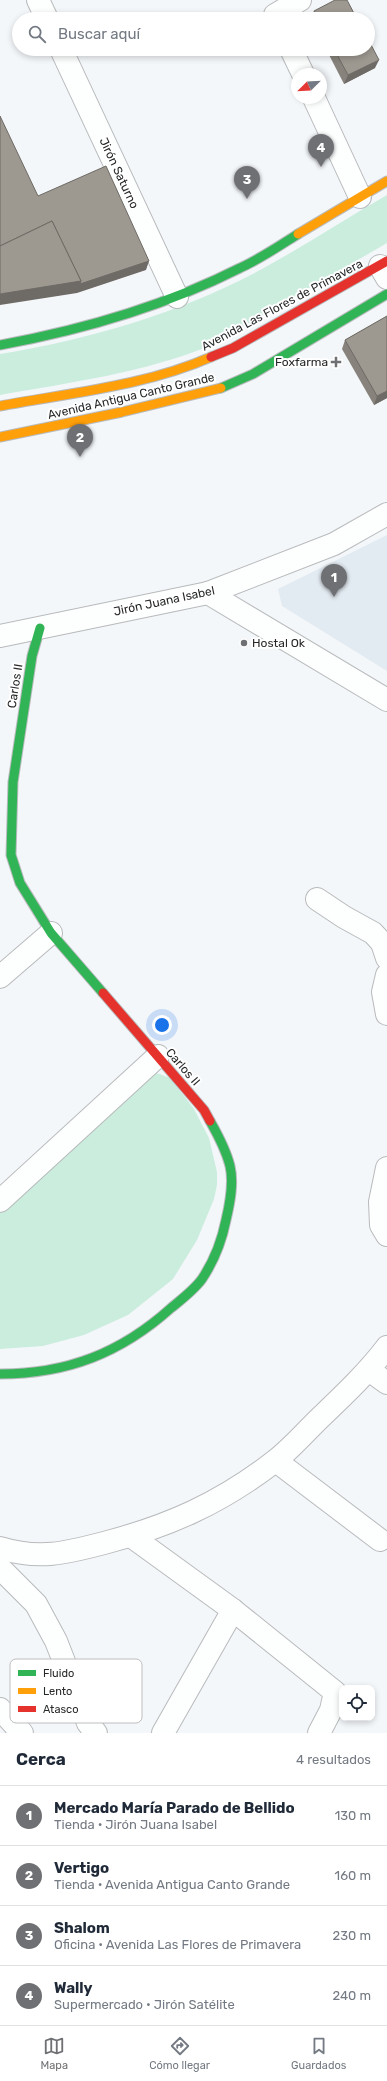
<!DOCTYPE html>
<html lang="es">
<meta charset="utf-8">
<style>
:root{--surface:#fff;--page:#f2f2f3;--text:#1f2937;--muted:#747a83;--line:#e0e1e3;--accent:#6e7073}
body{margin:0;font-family:Rubik,sans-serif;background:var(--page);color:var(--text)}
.controls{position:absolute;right:12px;bottom:12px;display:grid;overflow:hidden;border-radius:8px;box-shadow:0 2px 6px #0003}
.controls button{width:36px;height:36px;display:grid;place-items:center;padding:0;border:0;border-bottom:1px solid var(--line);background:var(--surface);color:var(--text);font:20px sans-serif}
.compass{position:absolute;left:291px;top:68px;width:36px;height:36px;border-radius:50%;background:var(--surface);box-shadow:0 2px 6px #0003;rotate:246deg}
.you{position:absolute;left:162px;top:1025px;width:14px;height:14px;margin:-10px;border:3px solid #fff;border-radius:50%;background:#1a73e8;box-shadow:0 0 0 6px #1a73e833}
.badge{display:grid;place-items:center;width:26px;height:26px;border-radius:50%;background:var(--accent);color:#fff;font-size:13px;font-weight:700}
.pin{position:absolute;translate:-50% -33px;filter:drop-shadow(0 1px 2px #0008)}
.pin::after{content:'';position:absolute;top:21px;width:14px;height:12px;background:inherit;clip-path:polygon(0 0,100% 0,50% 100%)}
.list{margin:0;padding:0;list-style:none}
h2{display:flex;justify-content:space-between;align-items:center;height:52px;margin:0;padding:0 16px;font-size:17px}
h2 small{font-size:13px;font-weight:400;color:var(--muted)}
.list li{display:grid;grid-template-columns:26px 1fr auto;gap:12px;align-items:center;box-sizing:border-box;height:60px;padding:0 16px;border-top:1px solid var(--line)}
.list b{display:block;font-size:15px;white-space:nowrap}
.list p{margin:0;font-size:13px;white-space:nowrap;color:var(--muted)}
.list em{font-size:13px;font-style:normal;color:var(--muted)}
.icon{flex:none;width:22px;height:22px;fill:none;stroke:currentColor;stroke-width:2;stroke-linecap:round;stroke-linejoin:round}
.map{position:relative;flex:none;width:387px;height:1733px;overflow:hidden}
.search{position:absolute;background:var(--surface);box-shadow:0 2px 6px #0003;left:12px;right:12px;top:12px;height:44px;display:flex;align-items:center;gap:10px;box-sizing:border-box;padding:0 14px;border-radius:22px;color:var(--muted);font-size:15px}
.sheet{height:292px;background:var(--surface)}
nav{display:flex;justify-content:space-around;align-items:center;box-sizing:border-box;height:56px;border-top:1px solid var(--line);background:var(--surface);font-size:11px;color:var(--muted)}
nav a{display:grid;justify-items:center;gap:2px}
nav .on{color:var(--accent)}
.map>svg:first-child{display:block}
.built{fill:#e3ebf2}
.green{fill:#cbedde}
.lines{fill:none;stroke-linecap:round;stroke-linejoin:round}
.street-casing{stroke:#b8babc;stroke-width:24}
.fast-casing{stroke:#b8babc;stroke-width:11}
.slow-casing{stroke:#b8babc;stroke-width:11}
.jam-casing{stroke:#b8babc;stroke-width:11}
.street{stroke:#fdfefe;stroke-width:22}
.fast{stroke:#30b455;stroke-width:9}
.slow{stroke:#ff9f0a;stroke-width:9}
.jam{stroke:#e5322d;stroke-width:9}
.wall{fill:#87837c}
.shaded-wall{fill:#6e6a65}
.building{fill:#9d9890;stroke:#6e6a65}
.poi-dot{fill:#6e7073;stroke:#fff;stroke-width:1.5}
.labels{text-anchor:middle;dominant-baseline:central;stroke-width:4;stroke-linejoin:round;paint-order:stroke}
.street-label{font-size:12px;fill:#26282a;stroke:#fff}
.poi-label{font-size:12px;fill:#26282a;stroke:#fff;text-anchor:end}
.key{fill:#fff;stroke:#bebebf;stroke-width:1}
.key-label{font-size:11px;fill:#26282a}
</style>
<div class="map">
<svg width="387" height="1733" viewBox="0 0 387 1733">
<rect width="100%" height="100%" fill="#f4f7fa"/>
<polygon class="built" points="387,535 387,671 282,606 278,589"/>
<g class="green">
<path d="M387,195V243L212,345C143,373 73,382 0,395V354C91,339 180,313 262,269C304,246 345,219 387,195Z"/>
<polygon points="154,1072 170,1078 194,1109 209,1138 217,1172 217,1185 214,1199 197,1240 173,1279 128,1315 84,1335 43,1346 0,1349 0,1209"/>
</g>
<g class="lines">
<g class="street-casing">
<g id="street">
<polyline points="38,0 47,19"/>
<polyline points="275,15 300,0"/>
<polyline points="61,49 177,297"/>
<polyline points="291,49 303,74"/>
<polyline points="314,98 360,197"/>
<polyline points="380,266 387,278"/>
<polyline points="208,593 387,700"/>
<polyline points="0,636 208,593 334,544 387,514"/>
<polyline points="317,899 344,917 373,933 382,943 387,958"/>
<polyline points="387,975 383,992 387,1014"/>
<polyline points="0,977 51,933"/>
<polyline points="387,1168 380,1202 381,1225 387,1235"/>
<polyline points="0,1201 158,1056"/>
<polyline points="369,1370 387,1383"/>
<polyline points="276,1461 380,1540"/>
<polyline points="131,1536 233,1610 335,1692 331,1710 319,1733"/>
<path d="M0,1548C39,1560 66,1553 104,1543C169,1526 221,1503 275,1461C292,1448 307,1430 323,1415C346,1393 368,1372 387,1347"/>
<polyline points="0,1568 36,1604 56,1641 88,1723 96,1733"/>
<polyline points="0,1709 22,1733"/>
<polyline points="163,1733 233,1610"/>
</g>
</g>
<g class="fast-casing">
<g id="fast">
<path d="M0,345C82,330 165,306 240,268C260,259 279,246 298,234"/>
<polyline points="221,388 253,374 387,294"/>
<polyline points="40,628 32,656 13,782 11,855 20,883 51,933 103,993"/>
<path d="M0,1374C67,1374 121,1353 171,1308C182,1299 194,1290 202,1279C214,1261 222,1240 226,1220C230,1203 234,1183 230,1166C226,1150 218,1135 210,1121"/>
</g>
</g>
<g class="slow-casing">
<g id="slow">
<polyline points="298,234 387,181"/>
<path d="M0,406C70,393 145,386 211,357"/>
<polyline points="0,437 122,412 221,388"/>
</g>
</g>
<g class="jam-casing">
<g id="jam">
<polyline points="211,357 233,348 387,261"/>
<polyline points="103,993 204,1110 210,1121"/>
</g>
</g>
<use href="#street" class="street"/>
<use href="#fast" class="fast"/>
<use href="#slow" class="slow"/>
<use href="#jam" class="jam"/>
</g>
<g class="wall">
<polygon points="314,11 357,19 311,19"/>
<polygon points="326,49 368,49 375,68 344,84"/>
<polygon points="387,316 387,398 374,405 342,349 345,340"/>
</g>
<g class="shaded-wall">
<polygon points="379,60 375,68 344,84 348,75"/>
<polygon points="149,261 146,270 77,293 0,305 0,294"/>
<polygon points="387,391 387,398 374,405 377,396"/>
</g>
<g class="building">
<polygon points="335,0 347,0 357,19 318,19 314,11"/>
<polygon points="368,39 379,60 348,75 334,49 368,49"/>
<polygon points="0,116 38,196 106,166 149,261 80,284 81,281 52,221 0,246"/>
<polygon points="52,221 81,281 0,294 0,246"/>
<polygon points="387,316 387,391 377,396 345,340"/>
</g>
<g class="poi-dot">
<path d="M334 356h4v4h4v4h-4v4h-4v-4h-4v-4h4z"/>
<circle cx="244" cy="643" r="4"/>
</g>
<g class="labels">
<g class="street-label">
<text transform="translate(119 173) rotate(65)">Jirón Saturno</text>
<text transform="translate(282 305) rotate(-28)">Avenida Las Flores de Primavera</text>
<text transform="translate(131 396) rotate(-13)">Avenida Antigua Canto Grande</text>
<text transform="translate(164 601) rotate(-12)">Jirón Juana Isabel</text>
<text transform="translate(15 686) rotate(-81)">Carlos II</text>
<text transform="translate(183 1067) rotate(49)">Carlos II</text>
</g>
<g class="poi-label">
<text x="328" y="362">Foxfarma</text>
<text x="252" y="643" text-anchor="start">Hostal Ok</text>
</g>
</g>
<rect x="10" y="1659" width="132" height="64" rx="6" class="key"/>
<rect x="18" y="1670" width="18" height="6" fill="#30b455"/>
<rect x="18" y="1688" width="18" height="6" fill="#ff9f0a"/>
<rect x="18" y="1706" width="18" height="6" fill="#e5322d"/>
<g class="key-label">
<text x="43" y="1677">Fluido</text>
<text x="43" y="1695">Lento</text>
<text x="43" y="1713">Atasco</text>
</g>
</svg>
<div class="controls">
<button><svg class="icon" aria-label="locate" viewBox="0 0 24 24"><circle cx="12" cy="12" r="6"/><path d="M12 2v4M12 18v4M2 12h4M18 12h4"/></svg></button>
</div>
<svg class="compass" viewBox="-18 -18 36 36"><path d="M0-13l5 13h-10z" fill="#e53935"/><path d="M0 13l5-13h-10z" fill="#747a83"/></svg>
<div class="you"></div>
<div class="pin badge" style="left:334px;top:597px">1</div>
<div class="pin badge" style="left:80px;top:457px">2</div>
<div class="pin badge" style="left:247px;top:199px">3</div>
<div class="pin badge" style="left:321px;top:167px">4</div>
<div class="search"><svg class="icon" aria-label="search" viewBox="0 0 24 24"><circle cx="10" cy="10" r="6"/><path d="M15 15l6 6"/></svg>Buscar aquí</div>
</div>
<section class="sheet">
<h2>Cerca<small>4 resultados</small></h2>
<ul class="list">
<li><span class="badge">1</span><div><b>Mercado María Parado de Bellido</b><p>Tienda · Jirón Juana Isabel</p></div><em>130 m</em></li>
<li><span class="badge">2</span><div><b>Vertigo</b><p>Tienda · Avenida Antigua Canto Grande</p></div><em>160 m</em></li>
<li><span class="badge">3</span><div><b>Shalom</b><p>Oficina · Avenida Las Flores de Primavera</p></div><em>230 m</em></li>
<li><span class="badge">4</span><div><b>Wally</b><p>Supermercado · Jirón Satélite</p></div><em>240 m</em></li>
</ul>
</section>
<nav>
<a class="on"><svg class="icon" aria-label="map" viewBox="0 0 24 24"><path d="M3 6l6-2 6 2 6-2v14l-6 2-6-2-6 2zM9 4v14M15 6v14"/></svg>Mapa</a>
<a><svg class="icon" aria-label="directions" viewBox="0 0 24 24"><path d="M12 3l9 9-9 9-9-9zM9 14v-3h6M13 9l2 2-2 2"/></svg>Cómo llegar</a>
<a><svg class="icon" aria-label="saved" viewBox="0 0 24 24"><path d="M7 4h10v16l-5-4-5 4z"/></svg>Guardados</a>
</nav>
